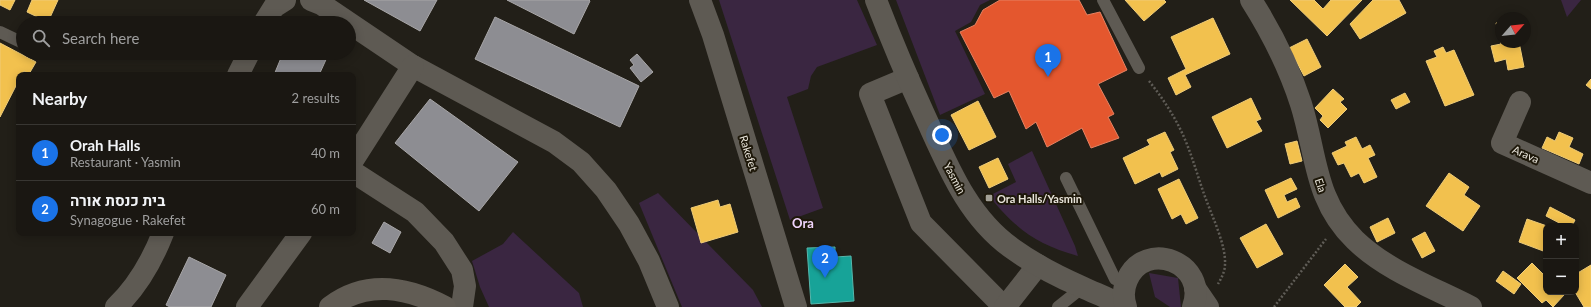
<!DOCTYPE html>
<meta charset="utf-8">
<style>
:root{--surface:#1a1712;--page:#272420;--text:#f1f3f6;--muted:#9f9f9f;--line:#383632;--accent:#1a73e8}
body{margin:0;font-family:Lato,Heebo,sans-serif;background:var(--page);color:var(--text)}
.controls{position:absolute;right:12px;bottom:12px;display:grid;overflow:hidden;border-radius:8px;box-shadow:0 2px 10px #0003}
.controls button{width:36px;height:36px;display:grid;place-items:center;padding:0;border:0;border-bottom:1px solid var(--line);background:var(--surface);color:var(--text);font:20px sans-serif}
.compass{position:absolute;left:1495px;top:12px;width:36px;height:36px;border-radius:50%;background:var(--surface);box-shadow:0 2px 10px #0003;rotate:62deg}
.you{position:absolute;left:942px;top:135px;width:14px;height:14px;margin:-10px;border:3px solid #fff;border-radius:50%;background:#1a73e8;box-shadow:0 0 0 6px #1a73e833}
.badge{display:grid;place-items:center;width:26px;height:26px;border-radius:50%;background:var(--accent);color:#fff;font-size:13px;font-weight:700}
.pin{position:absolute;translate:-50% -33px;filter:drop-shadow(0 1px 2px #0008)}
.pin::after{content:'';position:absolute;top:21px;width:14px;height:12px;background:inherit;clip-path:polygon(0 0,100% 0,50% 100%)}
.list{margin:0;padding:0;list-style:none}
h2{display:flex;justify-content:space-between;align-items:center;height:52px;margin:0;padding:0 16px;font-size:17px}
h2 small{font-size:13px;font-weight:400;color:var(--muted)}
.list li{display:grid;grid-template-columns:26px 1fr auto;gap:12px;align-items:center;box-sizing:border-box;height:56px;padding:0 16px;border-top:1px solid var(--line)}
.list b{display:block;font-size:15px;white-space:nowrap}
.list p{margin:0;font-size:13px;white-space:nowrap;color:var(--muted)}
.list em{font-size:13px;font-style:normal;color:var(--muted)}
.icon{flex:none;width:22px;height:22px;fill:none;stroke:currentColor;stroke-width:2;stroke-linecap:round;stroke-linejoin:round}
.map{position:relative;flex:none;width:1591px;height:307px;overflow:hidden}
.search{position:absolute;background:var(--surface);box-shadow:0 2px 10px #0003;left:16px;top:16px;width:340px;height:44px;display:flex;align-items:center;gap:10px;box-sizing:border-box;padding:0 14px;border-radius:22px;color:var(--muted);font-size:15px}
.panel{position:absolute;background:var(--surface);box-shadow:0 2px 10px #0003;left:16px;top:72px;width:340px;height:164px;border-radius:8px}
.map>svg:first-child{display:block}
.green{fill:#3a2641}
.homes{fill:#f2c14e;stroke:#efcc78}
.shops{fill:#e4572e;stroke:#e68262}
.public{fill:#17a398;stroke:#56b7ac}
.industry{fill:#8d8d92;stroke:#a9a7a8}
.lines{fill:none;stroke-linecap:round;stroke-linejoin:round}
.path{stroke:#605d57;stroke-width:2.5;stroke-dasharray:2 2;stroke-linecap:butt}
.service{stroke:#5e5a53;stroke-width:12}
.minor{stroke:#5e5a53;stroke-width:22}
.tertiary{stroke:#5e5a53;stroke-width:22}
.secondary{stroke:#615c54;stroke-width:22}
.poi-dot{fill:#a3a097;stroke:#1e180a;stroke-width:1.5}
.labels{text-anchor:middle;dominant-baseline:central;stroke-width:4;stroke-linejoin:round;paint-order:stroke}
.street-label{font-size:11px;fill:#e9e5db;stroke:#1e180a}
.poi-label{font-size:11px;font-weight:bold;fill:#e9e5db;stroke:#1e180a;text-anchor:start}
.quarter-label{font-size:13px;font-weight:bold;fill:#f0d4fb;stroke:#1e180a}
</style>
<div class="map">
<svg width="1591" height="307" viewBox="0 0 1591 307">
<rect width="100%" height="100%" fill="#221f18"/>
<g class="green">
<polygon points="719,0 857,0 877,45 817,67 811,76 808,89 787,97 823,208 790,220"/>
<polygon points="896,0 990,0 980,5 971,22 955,31 985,94 940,115"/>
<polygon points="1561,0 1581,0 1567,17"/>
<path d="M1032,151L1075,246L1078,256C1036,244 1016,229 989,196L1016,182L1008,164Z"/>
<polygon points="658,193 753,290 762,307 682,307 639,203"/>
<polygon points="513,232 579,293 583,307 489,307 480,287 472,261 503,244"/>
<polygon points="1149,273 1178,278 1181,307 1170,307 1155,297"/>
</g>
<g class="homes">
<polygon points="0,0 15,0 10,10 0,5"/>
<polygon points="32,0 58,0 48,22 27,12"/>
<polygon points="1125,0 1164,0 1166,2 1144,21"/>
<polygon points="1290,0 1314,0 1323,9 1331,0 1362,0 1327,36"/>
<polygon points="1373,0 1399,0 1406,13 1360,39 1350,24"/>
<polygon points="1213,18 1230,54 1185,75 1191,87 1176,95 1168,78 1186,69 1171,37"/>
<polygon points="1501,22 1501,42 1519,42 1524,67 1508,70 1506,59 1495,62 1491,46 1501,44 1496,23"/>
<polygon points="1307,39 1321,67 1304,76 1289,48"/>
<polygon points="0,43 36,62 29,74 24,71 22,75 19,75 19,80 0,117"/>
<polygon points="1443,47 1446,53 1454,50 1474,95 1445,106 1426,61 1437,57 1434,51"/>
<polygon points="1591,79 1591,89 1586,85"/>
<polygon points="1333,89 1344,99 1340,102 1347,109 1328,128 1320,120 1323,116 1315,108"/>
<polygon points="1405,93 1410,102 1396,109 1391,100"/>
<polygon points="1251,98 1261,119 1256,121 1262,131 1227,148 1212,117"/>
<polygon points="978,101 996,137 969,150 951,115"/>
<polygon points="1165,132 1174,150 1170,152 1178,169 1162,177 1160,172 1135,184 1123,158 1150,145 1147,140"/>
<polygon points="1559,132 1573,138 1569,147 1583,154 1579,164 1542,148 1547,137 1555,141"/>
<polygon points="1356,137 1362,149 1370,145 1375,155 1368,158 1377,177 1364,183 1359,173 1351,177 1344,163 1338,165 1332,153 1347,146 1345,142"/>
<polygon points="1297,141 1302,161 1290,164 1285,144"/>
<polygon points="998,158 1008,179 989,188 979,167"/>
<polygon points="1449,173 1469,187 1464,195 1480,206 1463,231 1426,206"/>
<polygon points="1291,178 1297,189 1284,195 1287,202 1296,198 1300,207 1278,218 1265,190"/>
<polygon points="1179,179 1198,218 1186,224 1181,214 1172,219 1158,189"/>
<polygon points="718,200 720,207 730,204 738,232 701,243 691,208"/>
<polygon points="1550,207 1575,220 1572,226 1565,226 1546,216"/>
<polygon points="1388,218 1395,233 1377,242 1370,227"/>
<polygon points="1527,219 1547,226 1546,252 1519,242"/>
<polygon points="1266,224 1283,254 1257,268 1240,238"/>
<polygon points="1425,232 1435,251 1422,258 1412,239"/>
<polygon points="1532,263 1546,277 1546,292 1561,292 1564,295 1553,307 1546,300 1542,303 1517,278"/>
<polygon points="1345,264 1358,277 1347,287 1361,302 1356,307 1345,307 1324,285"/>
<polygon points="1591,265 1591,307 1584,307 1575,292 1576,274"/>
<polygon points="1503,271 1521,284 1514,294 1496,281"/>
</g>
<polygon class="shops" points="1000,0 1079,0 1087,15 1100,12 1127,70 1098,84 1114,114 1108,117 1119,138 1091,148 1082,128 1047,147 1036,122 1026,129 1009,91 994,98 960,32 975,25 983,10"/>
<polygon class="public" points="835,247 835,257 851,256 854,301 811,304 807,248"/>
<g class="industry">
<polygon points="364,0 437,0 420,31"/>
<polygon points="507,0 589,0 590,1 574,34"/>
<polygon points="495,17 639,86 620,127 475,59"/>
<polygon points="283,53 329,53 319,75 274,75"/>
<polygon points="637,54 653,72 641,82 630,68 634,65 630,60"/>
<polygon points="430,99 518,162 479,211 395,143"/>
<polygon points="384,222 401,232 390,253 372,243"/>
<polygon points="189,257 226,275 211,307 170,307 166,305"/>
</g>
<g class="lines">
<g class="path">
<path d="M1149,81C1165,101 1179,123 1188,147C1195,165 1200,184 1207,202C1213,218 1226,246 1225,264C1225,271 1222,277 1218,284"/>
<polyline points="1274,307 1326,239"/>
</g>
<g class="service">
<polyline points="1103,0 1139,68"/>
<polyline points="0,32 23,43"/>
<polyline points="45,53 47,54"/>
<polyline points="1066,178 1115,279"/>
<polyline points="1058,307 1083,287"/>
</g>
<g class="minor">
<polyline points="311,0 321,4 413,66 554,142 581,162 606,190 629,224 649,261 668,307"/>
<polyline points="700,0 713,35 796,307"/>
<path d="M1251,0C1272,33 1289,67 1301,104C1317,155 1314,200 1355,240C1387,271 1432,287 1471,307"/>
<polyline points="264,23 274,7 285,0"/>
<polyline points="238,75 249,53"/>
<polyline points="908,78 870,94 921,223 1004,307"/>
<polyline points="1520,102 1502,143 1591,183"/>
<polyline points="353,160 413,66"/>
<polyline points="353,172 415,212 444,242 462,270 465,286 462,307"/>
<polyline points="1195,288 1208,307"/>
<path d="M116,307C138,286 152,261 163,233"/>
<polyline points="247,307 301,233"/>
<polyline points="1005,307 1038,265"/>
</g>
<g class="tertiary">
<path d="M876,0C891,39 907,77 924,114C947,164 967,217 1013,249C1034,264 1059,277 1082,287C1096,294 1110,298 1123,307"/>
<path d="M1126,307C1123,298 1123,289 1127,280C1145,238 1209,263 1193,307"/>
</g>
<path class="secondary" d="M330,307C367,279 407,287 445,307"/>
</g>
<rect class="poi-dot" x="985" y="194" width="8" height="8" rx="2"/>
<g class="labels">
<g class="street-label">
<text transform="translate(749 153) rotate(73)">Rakefet</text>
<text transform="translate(1526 154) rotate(24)">Arava</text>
<text transform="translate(955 178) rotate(62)">Yasmin</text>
<text transform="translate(1321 185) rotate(71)">Ela</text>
</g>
<g class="poi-label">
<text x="997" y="198">Ora Halls/Yasmin</text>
</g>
<g class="quarter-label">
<text x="803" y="223">Ora</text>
</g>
</g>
</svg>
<div class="controls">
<button>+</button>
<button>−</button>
</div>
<svg class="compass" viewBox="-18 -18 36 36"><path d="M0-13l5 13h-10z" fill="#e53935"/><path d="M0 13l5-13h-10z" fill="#9f9f9f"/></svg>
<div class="you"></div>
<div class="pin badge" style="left:1048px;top:77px">1</div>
<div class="pin badge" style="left:825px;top:278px">2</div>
<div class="search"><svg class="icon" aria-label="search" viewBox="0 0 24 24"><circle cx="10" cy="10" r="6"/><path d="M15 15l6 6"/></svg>Search here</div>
<section class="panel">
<h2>Nearby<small>2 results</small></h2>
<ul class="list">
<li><span class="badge">1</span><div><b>Orah Halls</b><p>Restaurant · Yasmin</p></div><em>40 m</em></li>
<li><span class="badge">2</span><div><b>בית כנסת אורה</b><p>Synagogue · Rakefet</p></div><em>60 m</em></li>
</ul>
</section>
</div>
